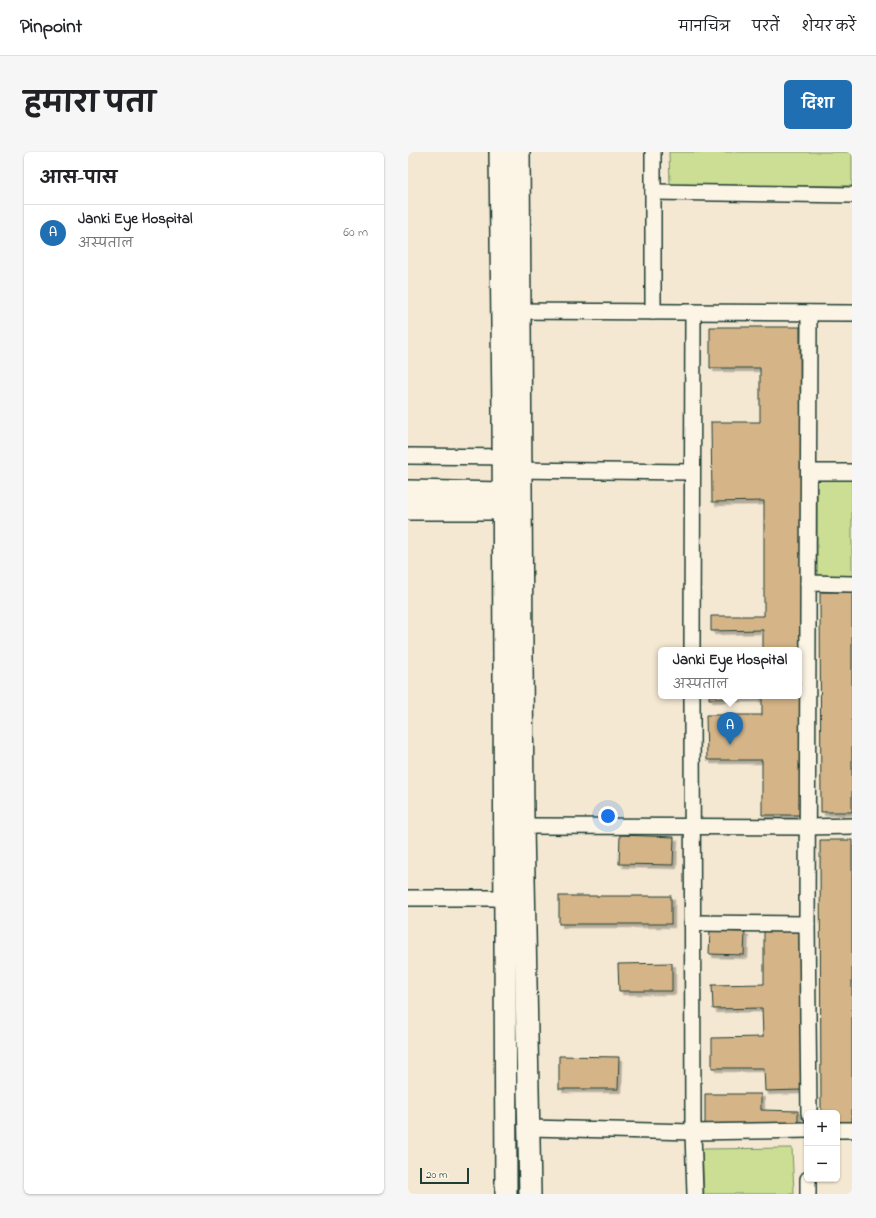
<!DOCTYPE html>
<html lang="hi">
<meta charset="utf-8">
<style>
:root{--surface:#fff;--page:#f6f6f6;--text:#202124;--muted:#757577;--line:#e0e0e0;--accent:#1f6fb2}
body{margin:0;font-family:"Indie Flower","Playpen Sans Deva",sans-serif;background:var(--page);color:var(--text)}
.controls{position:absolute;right:12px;bottom:12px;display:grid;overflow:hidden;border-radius:6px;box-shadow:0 1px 3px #0004}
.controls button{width:36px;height:36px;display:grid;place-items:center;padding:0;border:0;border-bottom:1px solid var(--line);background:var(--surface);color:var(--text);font:20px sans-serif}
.scale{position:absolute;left:12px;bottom:10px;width:49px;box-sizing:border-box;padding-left:4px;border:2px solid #1f3d34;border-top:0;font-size:11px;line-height:14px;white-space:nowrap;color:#1f3d34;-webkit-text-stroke:3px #fcf5e5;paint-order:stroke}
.you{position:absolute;left:200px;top:664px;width:14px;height:14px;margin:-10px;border:3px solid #fff;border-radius:50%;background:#1a73e8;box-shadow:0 0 0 6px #1a73e833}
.badge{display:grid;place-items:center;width:26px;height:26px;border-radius:50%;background:var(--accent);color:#fff;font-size:13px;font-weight:700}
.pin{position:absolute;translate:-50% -33px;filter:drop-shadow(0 1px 2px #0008)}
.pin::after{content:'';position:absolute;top:21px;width:14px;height:12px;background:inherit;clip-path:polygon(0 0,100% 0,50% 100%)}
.popup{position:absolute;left:250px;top:495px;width:144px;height:52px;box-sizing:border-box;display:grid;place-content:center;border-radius:6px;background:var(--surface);filter:drop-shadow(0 1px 3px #0005);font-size:13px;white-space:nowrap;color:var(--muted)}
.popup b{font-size:15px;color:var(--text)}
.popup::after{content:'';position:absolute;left:50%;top:100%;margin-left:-8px;border:8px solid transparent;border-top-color:var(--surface)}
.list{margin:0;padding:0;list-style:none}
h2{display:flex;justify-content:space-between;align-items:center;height:52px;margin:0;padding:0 16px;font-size:17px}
h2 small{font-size:13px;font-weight:400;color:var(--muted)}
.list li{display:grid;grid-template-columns:26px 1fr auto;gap:12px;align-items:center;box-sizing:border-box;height:56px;padding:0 16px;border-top:1px solid var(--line)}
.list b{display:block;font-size:15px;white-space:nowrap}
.list p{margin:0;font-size:13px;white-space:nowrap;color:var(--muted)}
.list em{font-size:13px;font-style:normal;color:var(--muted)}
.map{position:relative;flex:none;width:444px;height:1042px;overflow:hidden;border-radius:6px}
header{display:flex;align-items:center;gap:24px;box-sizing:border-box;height:56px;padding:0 20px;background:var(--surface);border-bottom:1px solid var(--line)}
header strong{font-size:19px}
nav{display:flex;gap:22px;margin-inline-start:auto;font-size:14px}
.intro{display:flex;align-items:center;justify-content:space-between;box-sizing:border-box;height:96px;padding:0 24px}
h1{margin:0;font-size:28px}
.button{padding:10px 18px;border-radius:6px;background:var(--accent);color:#fff;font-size:14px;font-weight:700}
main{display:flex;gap:24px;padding:0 24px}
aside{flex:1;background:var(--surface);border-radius:6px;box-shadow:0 1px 3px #0004}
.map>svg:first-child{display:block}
.green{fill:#ccde93;stroke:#768e64}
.building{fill:#d5b588;stroke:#1f3d34;filter:url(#shadow)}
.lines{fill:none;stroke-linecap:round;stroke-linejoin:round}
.street-casing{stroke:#1f3d34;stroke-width:18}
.secondary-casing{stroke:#1f3d34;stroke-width:24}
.street{stroke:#fcf5e5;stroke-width:15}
.secondary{stroke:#fcf5e5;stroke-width:21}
</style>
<header>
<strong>Pinpoint</strong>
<nav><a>मानचित्र</a><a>परतें</a><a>शेयर करें</a></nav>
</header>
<div class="intro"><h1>हमारा पता</h1><a class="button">दिशा</a></div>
<main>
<aside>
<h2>आस-पास<small></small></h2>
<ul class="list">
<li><span class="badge">A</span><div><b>Janki Eye Hospital</b><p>अस्पताल</p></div><em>60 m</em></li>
</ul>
</aside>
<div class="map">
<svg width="444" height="1042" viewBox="0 0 444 1042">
<defs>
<filter id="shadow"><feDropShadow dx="3.5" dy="3.5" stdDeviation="0" flood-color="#0004"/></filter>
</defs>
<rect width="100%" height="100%" fill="#f4e8d2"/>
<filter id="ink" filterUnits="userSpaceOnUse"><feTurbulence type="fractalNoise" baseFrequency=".025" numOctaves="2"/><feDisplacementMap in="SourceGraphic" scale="8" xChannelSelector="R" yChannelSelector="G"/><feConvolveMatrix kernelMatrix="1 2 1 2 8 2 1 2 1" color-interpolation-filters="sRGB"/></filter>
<g filter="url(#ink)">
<g class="green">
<polygon points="261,0 444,0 444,34 262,33"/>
<polygon points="409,328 444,328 444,424 409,425"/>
<polygon points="384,996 386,1042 296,1042 294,997"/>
</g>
<g class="building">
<polygon points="302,175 392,175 395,663 354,663 354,608 299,608 298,563 354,563 354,546 301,547 301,544 391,544 391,498 355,498 355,478 303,479 303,464 356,464 356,349 304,350 303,270 352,270 352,216 302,216"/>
<polygon points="412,440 444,440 444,660 413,660"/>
<polygon points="212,683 266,685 265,713 211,712"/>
<polygon points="412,688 444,688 444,972 429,972 429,961 413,961"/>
<rect x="151" y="744" width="112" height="28"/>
<polygon points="391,776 393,938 357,939 356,916 304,916 304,886 355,885 354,856 305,857 304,833 356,832 356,777"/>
<polygon points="302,779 337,780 336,803 301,802"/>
<polygon points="264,811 264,839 211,839 210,812"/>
<polygon points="151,904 211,905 210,937 151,937"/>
<polygon points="297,942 353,942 353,958 390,959 390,975 297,974"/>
</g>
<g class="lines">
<g class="street-casing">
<g id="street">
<polyline points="245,40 444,43"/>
<polyline points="103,159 444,161"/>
<polyline points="245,160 245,0"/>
<polyline points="0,304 105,305"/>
<polyline points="103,318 284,320"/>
<polyline points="401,320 444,320"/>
<polyline points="400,431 444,432"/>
<polyline points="284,498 285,160"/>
<polyline points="284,544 285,980 287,1042"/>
<polyline points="115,674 399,675 444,674"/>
<polyline points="0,746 97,746"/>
<polyline points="284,771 399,772"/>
<polyline points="401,961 399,772 401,161"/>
<polyline points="122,976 285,980 399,978"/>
<polyline points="429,978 444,978"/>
<polyline points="400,1042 400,1027"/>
</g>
</g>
<g class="secondary-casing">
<g id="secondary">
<polyline points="92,0 95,258 98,1042"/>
<polyline points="111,0 115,674 122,1042"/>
<polyline points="0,339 95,341 107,345"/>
<polyline points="0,357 95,357 108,350"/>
</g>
</g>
<use href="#street" class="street"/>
<use href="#secondary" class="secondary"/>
</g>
</g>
</svg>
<div class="controls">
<button>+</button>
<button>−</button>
</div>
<div class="scale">20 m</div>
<div class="you"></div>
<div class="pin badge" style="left:322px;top:593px">A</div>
<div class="popup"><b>Janki Eye Hospital</b>अस्पताल</div>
</div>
</main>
